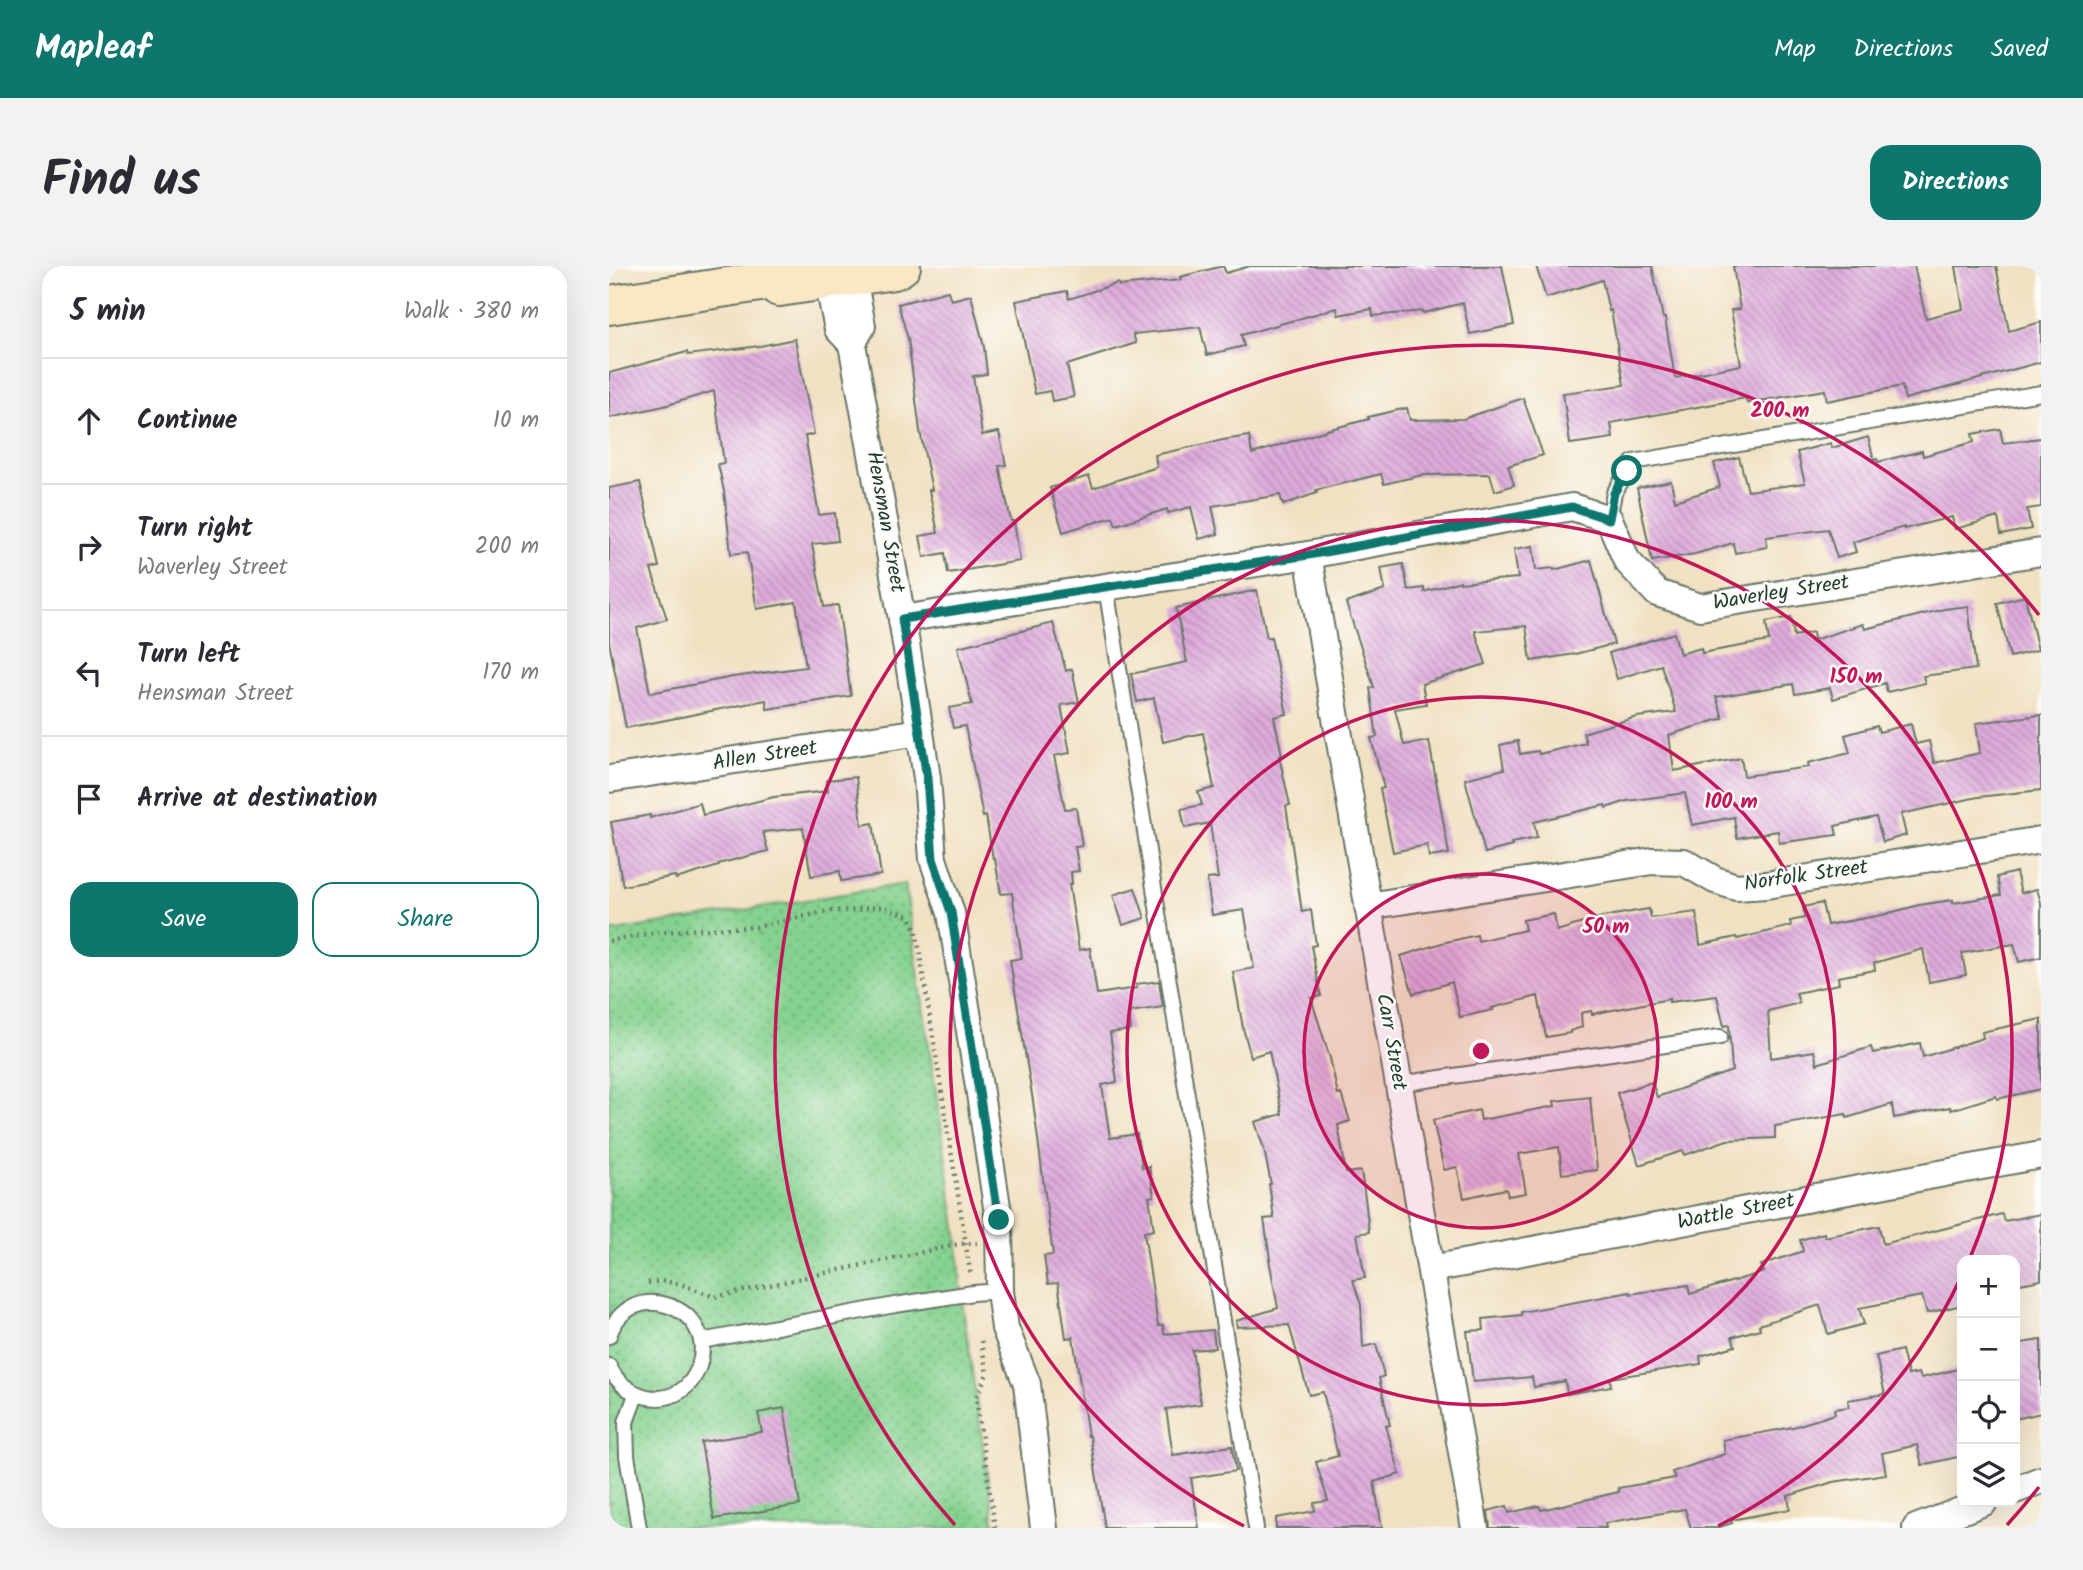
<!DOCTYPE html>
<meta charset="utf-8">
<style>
:root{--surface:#fff;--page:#f2f2f3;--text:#2b2b33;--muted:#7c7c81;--line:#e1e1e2;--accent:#0f766e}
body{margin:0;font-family:Kalam,sans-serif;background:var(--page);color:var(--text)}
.controls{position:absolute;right:21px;bottom:21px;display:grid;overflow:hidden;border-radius:14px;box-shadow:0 7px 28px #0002}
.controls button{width:63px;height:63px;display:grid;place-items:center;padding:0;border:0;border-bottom:2px solid var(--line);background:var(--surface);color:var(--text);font:35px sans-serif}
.stop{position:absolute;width:21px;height:21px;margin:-16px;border:5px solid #0f766e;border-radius:50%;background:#fff}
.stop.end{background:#0f766e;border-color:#fff;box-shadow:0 2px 7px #0008}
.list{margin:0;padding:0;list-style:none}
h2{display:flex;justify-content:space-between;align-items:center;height:91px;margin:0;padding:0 28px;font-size:30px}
h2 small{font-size:23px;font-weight:400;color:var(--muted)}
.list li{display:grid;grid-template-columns:46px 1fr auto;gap:21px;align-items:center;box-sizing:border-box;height:126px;padding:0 28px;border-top:2px solid var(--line)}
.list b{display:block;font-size:26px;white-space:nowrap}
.list p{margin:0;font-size:23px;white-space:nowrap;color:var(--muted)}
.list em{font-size:23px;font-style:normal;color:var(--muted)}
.actions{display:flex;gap:14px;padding:21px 28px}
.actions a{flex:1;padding:16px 0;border:2px solid var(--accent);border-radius:21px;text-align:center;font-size:24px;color:var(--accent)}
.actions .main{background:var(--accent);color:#fff}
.icon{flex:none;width:38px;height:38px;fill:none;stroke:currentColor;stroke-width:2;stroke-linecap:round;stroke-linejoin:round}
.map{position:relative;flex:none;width:1432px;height:1262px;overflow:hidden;border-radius:21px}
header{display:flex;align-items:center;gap:42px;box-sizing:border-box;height:98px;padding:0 35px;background:var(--accent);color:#fff}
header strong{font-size:33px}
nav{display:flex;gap:38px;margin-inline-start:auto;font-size:24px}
.intro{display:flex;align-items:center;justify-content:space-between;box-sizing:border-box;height:168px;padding:0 42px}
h1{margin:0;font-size:49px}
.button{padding:18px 32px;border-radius:21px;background:var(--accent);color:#fff;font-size:24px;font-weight:700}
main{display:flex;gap:42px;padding:0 42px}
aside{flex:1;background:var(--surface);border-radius:21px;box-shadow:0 7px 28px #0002}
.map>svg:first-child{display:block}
.park{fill:url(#park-dots);stroke:#528862;stroke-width:2}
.building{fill:url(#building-back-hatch)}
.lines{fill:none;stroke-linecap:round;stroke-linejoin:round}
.lane-casing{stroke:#687666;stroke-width:18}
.street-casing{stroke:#687666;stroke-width:30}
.secondary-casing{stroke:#687666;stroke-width:42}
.path{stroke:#687666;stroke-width:4.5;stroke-dasharray:2 5;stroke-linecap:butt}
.lane{stroke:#fff;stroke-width:14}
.street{stroke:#fff;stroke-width:26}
.secondary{stroke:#fae7c3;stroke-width:38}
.route{stroke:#0f766e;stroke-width:9}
.ring{fill:none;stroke:#c2185b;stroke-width:3.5}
.labels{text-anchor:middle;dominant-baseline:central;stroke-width:5;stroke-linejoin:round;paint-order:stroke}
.street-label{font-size:21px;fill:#1f3d34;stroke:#fdfcf7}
.centre{fill:#c2185b;stroke:#fdfcf7;stroke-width:3.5}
.ring-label{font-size:21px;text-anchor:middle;font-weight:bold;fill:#c2185b;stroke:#fdfcf7;stroke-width:5;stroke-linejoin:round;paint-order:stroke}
</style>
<header>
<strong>Mapleaf</strong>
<nav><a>Map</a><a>Directions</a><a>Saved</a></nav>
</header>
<div class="intro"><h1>Find us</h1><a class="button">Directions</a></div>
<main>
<aside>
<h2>5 min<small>Walk · 380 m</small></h2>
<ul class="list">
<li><svg class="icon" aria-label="ahead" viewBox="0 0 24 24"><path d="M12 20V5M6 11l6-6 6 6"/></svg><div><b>Continue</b></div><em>10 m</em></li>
<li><svg class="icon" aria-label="right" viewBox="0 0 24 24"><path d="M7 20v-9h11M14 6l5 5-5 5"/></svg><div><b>Turn right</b><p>Waverley Street</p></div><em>200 m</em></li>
<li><svg class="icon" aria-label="left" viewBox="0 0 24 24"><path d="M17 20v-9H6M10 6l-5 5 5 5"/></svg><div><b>Turn left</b><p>Hensman Street</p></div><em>170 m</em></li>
<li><svg class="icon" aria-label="arrive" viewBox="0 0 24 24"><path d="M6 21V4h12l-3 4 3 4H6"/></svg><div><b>Arrive at destination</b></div></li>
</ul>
<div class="actions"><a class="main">Save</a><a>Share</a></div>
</aside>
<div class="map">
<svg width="1432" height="1262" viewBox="0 0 1432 1262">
<defs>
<pattern id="park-dots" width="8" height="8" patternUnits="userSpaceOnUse" patternTransform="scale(1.75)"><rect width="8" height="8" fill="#85d290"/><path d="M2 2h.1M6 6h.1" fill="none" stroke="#6cac76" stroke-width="1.8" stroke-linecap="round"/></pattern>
<pattern id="building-back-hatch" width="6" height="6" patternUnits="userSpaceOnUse" patternTransform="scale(1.75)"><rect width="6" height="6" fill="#deaadc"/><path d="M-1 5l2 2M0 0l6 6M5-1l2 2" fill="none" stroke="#b38cb3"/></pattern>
</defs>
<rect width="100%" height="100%" fill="#fdfcf7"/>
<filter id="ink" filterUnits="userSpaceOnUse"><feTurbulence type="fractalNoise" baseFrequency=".0143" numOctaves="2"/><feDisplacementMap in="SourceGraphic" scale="14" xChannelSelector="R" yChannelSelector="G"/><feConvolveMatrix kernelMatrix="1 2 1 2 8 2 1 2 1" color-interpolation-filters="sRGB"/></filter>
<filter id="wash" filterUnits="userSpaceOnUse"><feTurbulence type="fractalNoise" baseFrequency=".00686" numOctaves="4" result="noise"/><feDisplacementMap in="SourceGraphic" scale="28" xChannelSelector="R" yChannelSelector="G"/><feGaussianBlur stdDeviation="1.57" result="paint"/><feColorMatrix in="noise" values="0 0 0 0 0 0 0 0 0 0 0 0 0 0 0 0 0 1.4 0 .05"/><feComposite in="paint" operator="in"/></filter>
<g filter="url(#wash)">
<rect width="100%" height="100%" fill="#f1e1c3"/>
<polygon class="park" points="296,618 348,968 354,1043 386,1262 0,1262 0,666"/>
<g id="blocks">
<g class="building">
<polygon points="614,0 617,7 641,0 893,0 905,59 861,68 854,37 814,47 813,45 764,50 763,43 729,49 728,42 632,69 635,80 598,89 591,61 524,68 527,77 458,99 465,131 443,135 441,125 426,128 407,35 458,25 460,33 509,17 510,20 572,14 571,11"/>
<polygon points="927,0 1043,0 1054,52 1056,52 1066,112 1132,99 1122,44 1131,43 1124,0 1305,0 1317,52 1354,43 1347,0 1387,0 1400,65 1432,56 1432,96 1296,133 1293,120 1218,135 1216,124 1138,137 1137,132 1002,157 1004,172 961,178 954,127 1015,119 1002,44 1000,45 993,14 937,32"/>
<polygon points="339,25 342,34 362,29 375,81 378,108 364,110 373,169 390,166 397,199 390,200 402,255 405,255 411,295 339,307 336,287 315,291 311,270 329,267 320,224 323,224 311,165 299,73 289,38"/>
<polygon points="186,73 205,168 196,170 210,249 226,247 229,275 203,278 215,341 229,339 242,430 158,443 157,434 17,462 0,376 0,222 31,216 50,301 42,303 58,353 28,362 41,427 124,411 197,401 187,336 148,343 138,286 122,288 115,225 109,198 115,197 105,125 55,140 0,152 0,107 78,86 79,89 151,80"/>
<polygon points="914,132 934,189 899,200 905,219 886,225 881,208 813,209 775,218 772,208 707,224 708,227 674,239 671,229 603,240 609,268 590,273 582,241 559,247 558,243 507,259 504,251 454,266 441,222 480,210 484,222 548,201 546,189 614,174 640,170 643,188 718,164 760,153 759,151 798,142 801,154 854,153"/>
<polygon points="1391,163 1394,177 1432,172 1432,241 1418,243 1422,263 1392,269 1389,251 1346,263 1343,251 1295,263 1295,261 1244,276 1247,286 1228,292 1219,263 1157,271 1158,281 1126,287 1124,277 1086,288 1043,295 1028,222 1062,215 1066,235 1111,221 1105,197 1130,191 1139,225 1196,217 1188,186 1222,177 1223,182 1259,171 1265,194 1268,193 1269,196 1313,185 1314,190 1365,176 1363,168"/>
<polygon points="924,280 927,304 945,302 945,304 982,294 1005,378 966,388 922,395 917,360 866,365 877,398 813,418 817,438 786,443 795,479 820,475 840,588 820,591 818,579 784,586 771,523 775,522 762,472 768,471 761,422 765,421 737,337 776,324 772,302 794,298 799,324 815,322 815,326 851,315 851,317 909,312 905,283"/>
<polygon points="648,324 658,372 662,371 678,448 665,451 673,489 670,490 681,539 677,540 693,646 702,644 707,679 702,680 712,730 702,732 721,792 729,829 732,828 741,855 729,859 737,907 752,905 756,932 760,966 748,968 756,1012 744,1014 752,1039 754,1081 767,1078 775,1110 770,1112 781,1159 777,1160 791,1208 765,1216 773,1262 667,1262 667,1252 706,1245 705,1237 719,1235 707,1196 729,1190 714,1126 700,1129 680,1059 628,1061 627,1055 669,1042 660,993 661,993 655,953 665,952 660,918 662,918 655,883 646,856 673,848 660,785 642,791 634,762 624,706 645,702 635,644 603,649 598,613 609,612 601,557 576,562 572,543 593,539 589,526 605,522 594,467 554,476 545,432 528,436 522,408 578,396 567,342"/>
<polygon points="1416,330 1429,384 1401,391 1388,337"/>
<polygon points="1359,340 1367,403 1314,410 1316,417 1278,426 1276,417 1224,433 1221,422 1186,428 1184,418 1107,431 1114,452 1060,469 1065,505 1132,492 1135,510 1200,501 1199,497 1241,487 1236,469 1268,460 1270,466 1302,458 1307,478 1320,475 1325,497 1371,487 1367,457 1432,449 1432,524 1369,531 1292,548 1297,569 1274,576 1267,551 1226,560 1228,569 1170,577 1169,565 1128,572 1125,551 1083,559 1076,527 1018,535 997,542 996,539 925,556 928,572 902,577 903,580 876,587 856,513 895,503 891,479 909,475 911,488 929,485 930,488 977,477 974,467 1028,451 1067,446 1052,399 1008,413 1000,387 1065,367 1071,388 1092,382 1093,387 1160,375 1157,356 1182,351 1185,370 1204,366 1205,374 1254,358 1256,363 1335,343"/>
<polygon points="444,357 457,405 463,403 470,436 452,439 461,487 445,490 456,543 467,542 473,580 466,581 470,605 462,606 463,618 460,618 470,684 481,682 488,728 528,722 527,718 550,715 554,741 520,746 522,764 501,767 508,816 493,819 501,872 528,868 533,902 540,900 545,930 540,931 545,964 535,966 549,1060 554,1059 555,1068 604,1064 606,1082 583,1084 592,1138 557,1143 564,1189 623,1180 627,1205 582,1212 590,1262 496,1262 481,1170 479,1170 464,1071 457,1072 449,1017 439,1018 435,990 444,989 424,835 401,694 413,692 403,627 392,628 386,593 384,593 377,550 374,551 356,460 344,462 340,442 363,438 349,381"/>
<polygon points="247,511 253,559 264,557 272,609 232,615 231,605 202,610 194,562 154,566 159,585 109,598 110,600 67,613 66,610 14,620 2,556 41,549 41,552 91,537 94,549 165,531 219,525 218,514"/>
<polygon points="1407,606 1412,627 1428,623 1432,637 1432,691 1410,696 1405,678 1353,687 1357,709 1320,716 1314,683 1265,697 1266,704 1229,711 1230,718 1187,727 1190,737 1159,745 1162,792 1205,785 1208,798 1262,781 1264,787 1311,777 1314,791 1374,772 1373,766 1432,753 1432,823 1388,833 1387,830 1342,844 1341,841 1285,852 1283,838 1238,852 1237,848 1166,860 1166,872 1118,874 1076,889 1074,885 1030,899 1008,827 1043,816 1048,831 1123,805 1120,759 1115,760 1108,730 1060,736 1060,733 983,748 982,745 972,747 973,761 961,765 961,767 937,771 929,730 883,742 884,744 851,751 843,716 804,728 792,690 833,677 868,669 869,675 916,664 914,654 945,648 948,665 993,651 1040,643 1042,652 1087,646 1091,679 1127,671 1128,673 1182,660 1181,655 1196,652 1194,641 1213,637 1218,659 1273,649 1310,639 1344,634 1344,637 1392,629 1388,611"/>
<polygon points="526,622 536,652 514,659 504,629"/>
<polygon points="981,831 988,904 953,908 950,881 910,888 917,927 899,930 897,923 855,932 848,901 835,904 824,854 870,844 872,854 946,840 945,835"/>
<polygon points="1393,948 1395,955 1432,948 1432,1014 1406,1019 1406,994 1353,994 1353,1039 1318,1047 1313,1030 1250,1042 1255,1058 1219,1068 1211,1039 1150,1059 1151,1063 1123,1071 1126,1080 1091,1090 1092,1098 1001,1112 1002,1120 958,1128 956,1115 925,1121 923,1111 864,1116 858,1065 875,1064 874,1053 912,1049 912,1046 1021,1026 1022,1028 1079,1019 1081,1028 1155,1006 1152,999 1194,985 1191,974 1215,967 1216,971 1270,960 1274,978"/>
<polygon points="1432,1074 1432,1147 1406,1153 1406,1078"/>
<polygon points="1293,1084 1299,1109 1310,1107 1312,1112 1353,1102 1353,1190 1313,1199 1308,1179 1273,1187 1277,1208 1224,1216 1179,1230 1181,1243 1122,1254 1123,1257 1108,1262 1082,1262 1076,1243 996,1257 997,1262 881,1262 879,1245 898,1240 900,1247 930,1240 932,1244 1010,1226 1009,1222 1066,1212 1063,1206 1116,1188 1114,1174 1184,1161 1226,1148 1225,1143 1240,1141 1239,1134 1276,1128 1267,1090"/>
<polygon points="175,1142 191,1239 105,1253 92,1176 153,1166 149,1147"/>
</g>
</g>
</g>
<g filter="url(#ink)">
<use href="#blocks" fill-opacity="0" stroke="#687666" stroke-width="2"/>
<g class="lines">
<g class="lane-casing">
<g id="lane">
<polyline points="1000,253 1005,227 1024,196 1432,127"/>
<polyline points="497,321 647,1262"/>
<polyline points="790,818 1111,771"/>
<path d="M0,1070C19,1009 110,1040 90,1100C75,1145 18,1140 0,1100"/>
<polyline points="92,1075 286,1039 364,1027 391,1025"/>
<polyline points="27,1129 17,1156 18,1190 30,1262"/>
</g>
</g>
<g class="street-casing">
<g id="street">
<polyline points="226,0 219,15 229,63 243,78 293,353 311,466 318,512 324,593 342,647 370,821 390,954 391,1025 396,1062 418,1118 435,1262"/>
<polyline points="233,0 244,11 253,60 243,78"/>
<polyline points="699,289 866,1262"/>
<polyline points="293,353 699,289 963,241 1000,253 1018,295 1048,327 1091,341 1432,286"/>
<polyline points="0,513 311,466"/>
<polyline points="759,640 1043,595 1075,596 1106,614 1127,621 1157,619 1432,574"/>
<polyline points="822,1003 1432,889"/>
<polyline points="1406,1224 1432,1214"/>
<polyline points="1307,1262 1375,1236"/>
</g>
</g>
<g class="secondary-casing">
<g id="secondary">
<polyline points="170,21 285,4 292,0"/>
<polyline points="0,39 151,16 177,4 198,0"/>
</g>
</g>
<g class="path">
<polyline points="0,675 37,668 76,664 147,661 220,645 248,644 266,641 278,642 300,650 307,663 362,1011"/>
<path d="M39,1017C62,1011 84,1023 106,1031L350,978L368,977"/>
<polyline points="372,1075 378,1108 367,1131 386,1262"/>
</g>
<use href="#lane" class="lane"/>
<use href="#street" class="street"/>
<use href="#secondary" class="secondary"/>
</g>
</g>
<g class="lines" filter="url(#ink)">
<polyline class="route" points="390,954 342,646 324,593 318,512 293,353 699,289 963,241 1000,253 1005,227 1018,205"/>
</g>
<circle cx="872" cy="785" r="177" fill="#c2185b" fill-opacity=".12"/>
<g class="ring">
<circle cx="872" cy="785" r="177"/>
<circle cx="872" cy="785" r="354"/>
<path d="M1353 1009A531 531 0 0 1 1109 1260M635 1260A531 531 0 1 1 1361 992"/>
<path d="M1430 1221A708 708 0 0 1 1398 1259M346 1259A708 708 0 1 1 1430 349"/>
</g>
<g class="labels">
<g class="street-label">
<text transform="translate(276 256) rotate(80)">Hensman Street</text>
<text transform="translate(1172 327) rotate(-9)">Waverley Street</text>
<text transform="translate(156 490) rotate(-9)">Allen Street</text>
<text transform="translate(1197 610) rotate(-8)">Norfolk Street</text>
<text transform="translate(782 776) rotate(80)">Carr Street</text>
<text transform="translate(1127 946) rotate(-11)">Wattle Street</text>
</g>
</g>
<circle cx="872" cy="785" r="10" class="centre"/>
<g class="ring-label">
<text x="1171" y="151">200 m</text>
<text x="1247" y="417">150 m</text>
<text x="1122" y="542">100 m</text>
<text x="997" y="667">50 m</text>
</g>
</svg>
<div class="controls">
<button>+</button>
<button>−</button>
<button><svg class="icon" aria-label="locate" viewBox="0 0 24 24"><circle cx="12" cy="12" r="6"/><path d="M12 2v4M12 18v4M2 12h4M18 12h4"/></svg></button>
<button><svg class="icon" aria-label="layers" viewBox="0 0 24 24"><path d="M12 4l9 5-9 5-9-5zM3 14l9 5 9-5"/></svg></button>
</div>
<div class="stop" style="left:1018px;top:205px"></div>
<div class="stop end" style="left:390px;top:954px"></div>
</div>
</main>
